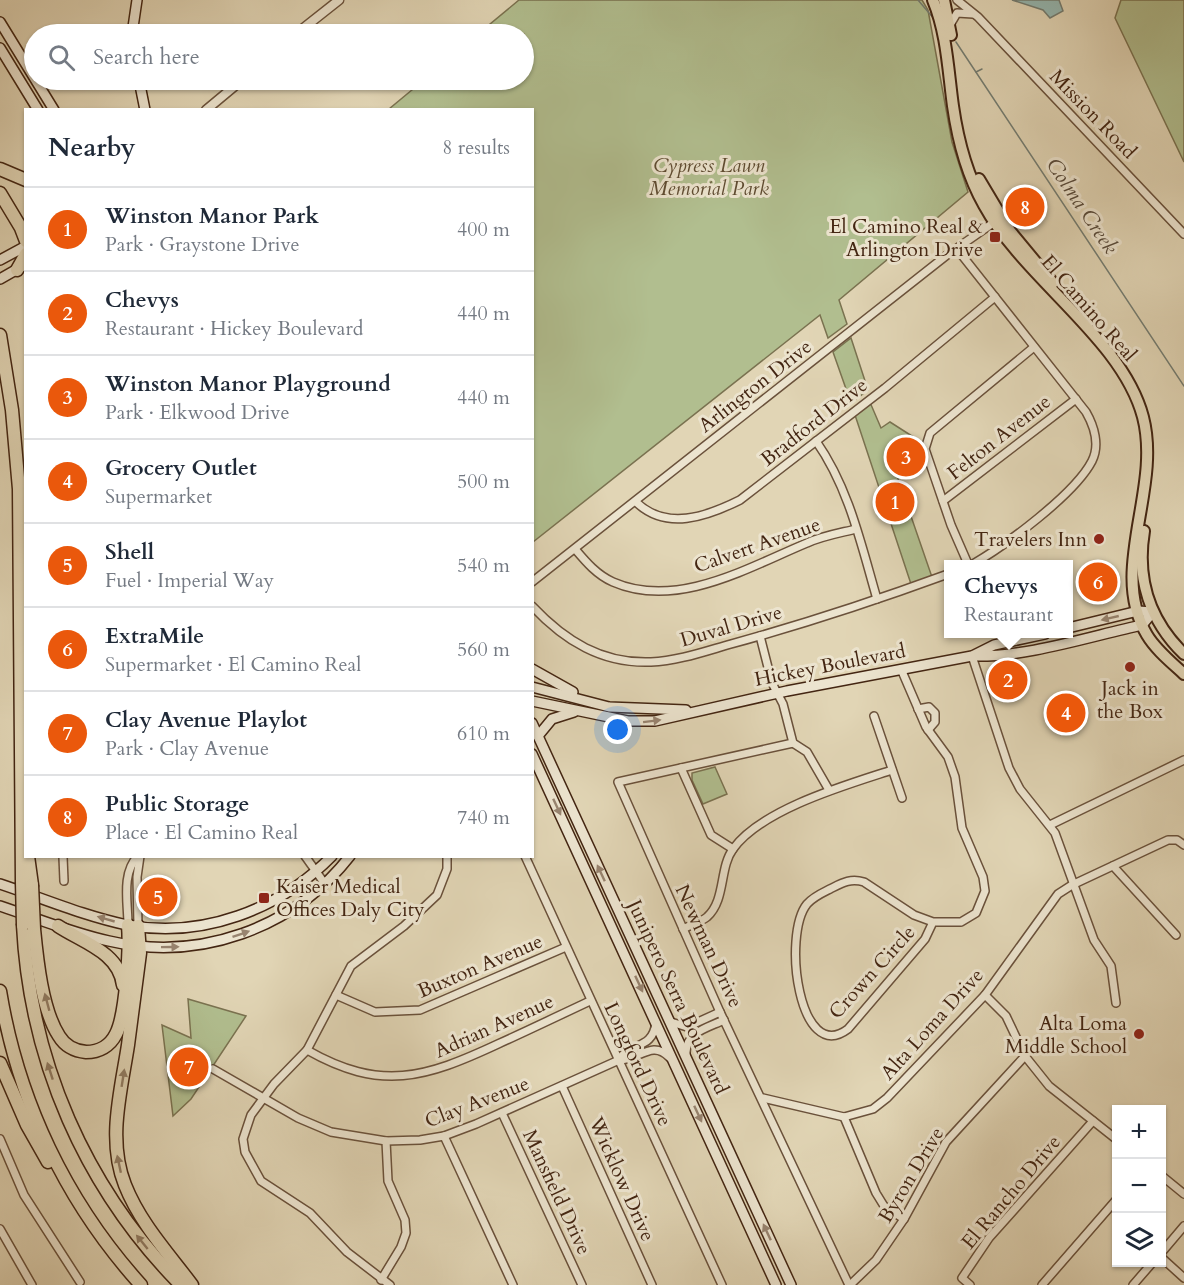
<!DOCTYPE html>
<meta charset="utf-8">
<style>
:root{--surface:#fff;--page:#f2f2f3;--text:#1f2937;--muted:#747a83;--line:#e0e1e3;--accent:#ea580c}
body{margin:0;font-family:Cardo,serif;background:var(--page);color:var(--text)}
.controls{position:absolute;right:18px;bottom:18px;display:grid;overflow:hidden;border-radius:0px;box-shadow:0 2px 4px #0004}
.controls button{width:54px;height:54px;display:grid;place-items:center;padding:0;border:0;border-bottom:2px solid var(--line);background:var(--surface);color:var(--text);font:30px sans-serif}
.you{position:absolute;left:618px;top:730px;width:21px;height:21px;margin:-15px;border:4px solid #fff;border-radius:50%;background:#1a73e8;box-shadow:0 0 0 9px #1a73e833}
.badge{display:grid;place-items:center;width:39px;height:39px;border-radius:50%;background:var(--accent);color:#fff;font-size:20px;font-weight:700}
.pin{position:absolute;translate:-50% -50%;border:3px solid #fff;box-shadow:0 2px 6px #0006}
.popup{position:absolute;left:944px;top:560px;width:129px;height:78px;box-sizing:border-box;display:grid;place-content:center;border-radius:0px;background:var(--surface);filter:drop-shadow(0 2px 4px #0005);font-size:20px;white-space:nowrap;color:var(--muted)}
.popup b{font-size:22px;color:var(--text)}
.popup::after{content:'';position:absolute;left:50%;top:100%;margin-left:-12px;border:12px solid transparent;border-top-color:var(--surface)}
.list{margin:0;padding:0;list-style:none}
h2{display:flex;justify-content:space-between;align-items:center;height:78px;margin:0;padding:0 24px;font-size:26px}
h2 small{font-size:20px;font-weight:400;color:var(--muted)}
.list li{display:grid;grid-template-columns:39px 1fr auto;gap:18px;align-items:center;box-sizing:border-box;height:84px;padding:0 24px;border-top:2px solid var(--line)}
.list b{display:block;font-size:22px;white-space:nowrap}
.list p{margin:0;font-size:20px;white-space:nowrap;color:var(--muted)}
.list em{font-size:20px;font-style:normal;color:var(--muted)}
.icon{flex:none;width:33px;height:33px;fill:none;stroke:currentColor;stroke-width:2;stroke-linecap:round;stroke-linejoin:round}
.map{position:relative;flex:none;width:1184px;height:1285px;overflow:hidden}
.search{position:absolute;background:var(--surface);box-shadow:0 2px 4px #0004;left:24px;top:24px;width:510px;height:66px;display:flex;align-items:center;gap:15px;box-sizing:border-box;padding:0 21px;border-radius:33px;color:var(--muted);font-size:22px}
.panel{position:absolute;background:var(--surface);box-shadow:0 2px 4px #0004;left:24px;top:108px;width:510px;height:750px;border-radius:0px}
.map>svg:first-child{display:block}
.green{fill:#b1be8f;stroke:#7a7250;stroke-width:1.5}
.water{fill:#95b8b2;stroke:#747d72;stroke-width:1.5}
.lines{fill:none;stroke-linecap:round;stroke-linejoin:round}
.stream{stroke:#747d72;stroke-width:1.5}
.minor-casing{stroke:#6a513b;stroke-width:10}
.tertiary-casing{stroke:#6a513b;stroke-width:11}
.secondary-casing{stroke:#432512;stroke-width:12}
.primary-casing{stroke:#432512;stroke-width:14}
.motorway-casing{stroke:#432512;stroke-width:15}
.minor{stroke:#ece4cf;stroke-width:7}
.tertiary{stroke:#ece4cf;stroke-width:8}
.secondary{stroke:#ece4cf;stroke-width:9}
.primary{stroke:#e1d5b5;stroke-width:10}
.motorway{stroke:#e1d5b5;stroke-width:12}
.motorway-bridge-casing{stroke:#432512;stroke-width:15;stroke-linecap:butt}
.motorway-bridge{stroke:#e1d5b5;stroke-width:12}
.oneway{fill:#988470}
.oneway2{fill:#927d64}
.poi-dot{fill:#8f2418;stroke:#ece4cf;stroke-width:2}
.labels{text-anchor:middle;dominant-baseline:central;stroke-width:6;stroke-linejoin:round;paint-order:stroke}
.street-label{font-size:20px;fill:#432512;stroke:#ece4cf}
.park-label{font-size:20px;font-style:italic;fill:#5e4b31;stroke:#ece4cf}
.poi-label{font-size:20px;fill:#432512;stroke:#ece4cf;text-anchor:end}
.water-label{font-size:21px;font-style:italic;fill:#584a3a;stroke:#ece4cf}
</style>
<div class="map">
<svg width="1184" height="1285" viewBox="0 0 1184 1285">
<rect width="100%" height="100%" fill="#e1d5b5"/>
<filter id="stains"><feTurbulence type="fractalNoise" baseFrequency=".00333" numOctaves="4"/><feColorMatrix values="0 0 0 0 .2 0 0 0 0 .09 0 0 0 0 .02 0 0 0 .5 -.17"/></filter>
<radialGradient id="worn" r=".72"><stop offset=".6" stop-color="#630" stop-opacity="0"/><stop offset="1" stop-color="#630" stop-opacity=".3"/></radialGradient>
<g class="green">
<polygon points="519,0 922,0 928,10 952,142 968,192 839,300 847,324 828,338 820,315 533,542 532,110 389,109 424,80 524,80 524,34 478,34"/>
<polygon points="1121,0 1184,0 1184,162 1115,18"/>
<polygon points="851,338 868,390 851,403 833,352"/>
<polygon points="869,400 881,428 890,422 926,445 928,456 894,467 933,580 912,587 854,412"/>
<polygon points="715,767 727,794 703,804 692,780 692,773"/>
<polygon points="188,999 246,1016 191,1099 173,1116 162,1025 191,1038"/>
</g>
<polygon class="water" points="1012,0 1059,0 1063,11 1050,18 1043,10"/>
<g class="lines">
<g class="stream">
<polyline points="918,0 935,20"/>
<polyline points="956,42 1184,386"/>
<polyline points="976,72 982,69"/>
</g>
<g class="minor-casing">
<g id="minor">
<polyline points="957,0 978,17 1184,234"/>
<polyline points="950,25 957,13 973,14"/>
<path d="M957,249L1086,412C1094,426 1100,445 1092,461C1075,494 1006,545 973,564"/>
<path d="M816,441C849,488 861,544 877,599"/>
<polyline points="943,501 1076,399"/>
<path d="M636,502C666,531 706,517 740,500L885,388L995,297"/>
<path d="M575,549C586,562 597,575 613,582C677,610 749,567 807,543C822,536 840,533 856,529"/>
<polyline points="968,564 951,525 925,449 930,433 1034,347"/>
<polyline points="532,582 947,255 996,221"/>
<path d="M532,606C565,641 602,664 651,662C678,661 706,651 731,644C804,624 877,600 948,574"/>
<polyline points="760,636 772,683 783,704 793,743 807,752 829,790"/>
<polyline points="972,656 1009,768 1020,789 1055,833 1094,940 1111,966 1116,1003"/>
<path d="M901,669L926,727L948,757L955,777L962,828L983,877L985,891L976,913L961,922H933L914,915L864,882C850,878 842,883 830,889C822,893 813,897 807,904C782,935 799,1066 848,1029L925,939L933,922"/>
<polyline points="918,709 929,707 935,713 935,722 928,730"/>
<polyline points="874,716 902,798"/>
<polyline points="793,743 618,782 720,1012 849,1285"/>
<polyline points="681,768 711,835 733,849"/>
<polyline points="1050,825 1184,760"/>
<polyline points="305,856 325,884"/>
<polyline points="525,856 722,1285"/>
<polyline points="63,857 64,881"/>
<polyline points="1113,866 1176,935"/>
<path d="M128,925C128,903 121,873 138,856"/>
<polyline points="138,926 137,877 140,856"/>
<path d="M683,929C690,925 701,922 707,917C726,900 719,868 733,849C762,809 846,785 892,770"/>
<polyline points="336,995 375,1012 420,1010 566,947"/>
<polyline points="985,995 1006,1016 1025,1056 1049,1086 1116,1139"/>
<polyline points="671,1022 687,1027 720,1012"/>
<path d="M307,1050C381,1092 425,1078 498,1044C529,1030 560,1015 590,1001"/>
<path d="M686,1053C686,1032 707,1028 724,1020"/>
<path d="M619,1060C630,1041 652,1051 656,1023"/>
<path d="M213,1069L298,1118L331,1132L386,1141L420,1140L444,1136L476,1124L619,1060C638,1061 652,1039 669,1057"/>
<polyline points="562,1086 652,1285"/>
<polyline points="763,1098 844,1117 873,1109 887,1098 985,995 1058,894 1072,885 1168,840 1177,840 1184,845"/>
<polyline points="502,1113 582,1285"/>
<polyline points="844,1117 876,1193 884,1206 904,1219"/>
<polyline points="444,1136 513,1285"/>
<polyline points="0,1139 24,1195 80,1282"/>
<polyline points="1162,1176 1184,1194"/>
<polyline points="0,1229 32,1285"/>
<polyline points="1162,1252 1184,1226"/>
<polyline points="1162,1258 1184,1278"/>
<polyline points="381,1280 401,1247 406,1233 405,1220 388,1181 386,1141"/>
<polyline points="390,1285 347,1252 310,1213 261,1181 245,1152 243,1139 251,1115 274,1084 307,1050 351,966 404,926 437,895 447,869 447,856"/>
<polyline points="850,1285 876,1260 904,1219 946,1142 1025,1056"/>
<polyline points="970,1285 962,1278 989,1238 1093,1121"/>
<polyline points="1042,1285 1116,1200"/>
<polyline points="1133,1285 1153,1262"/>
</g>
</g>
<g class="tertiary-casing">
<g id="tertiary">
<polyline points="296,34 339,0"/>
<polyline points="206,110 242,80"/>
</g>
</g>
<g class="secondary-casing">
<g id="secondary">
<polyline points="0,22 54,110"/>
<polyline points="132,34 137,0"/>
<polyline points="0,48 38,110"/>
<polyline points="139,80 145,110"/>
<polyline points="0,260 26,246"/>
<polyline points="0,279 21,267"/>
<polyline points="1068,628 1138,611 1153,612"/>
<polyline points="974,655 994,645 1045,634"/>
<polyline points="532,669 573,692"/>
<polyline points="532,687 609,707 686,710"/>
<path d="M532,701L628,721H655L787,691L972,656C1024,658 1091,636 1142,625L1153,612"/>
<polyline points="532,723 791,1285"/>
<polyline points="538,736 552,719 574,712"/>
<polyline points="532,754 776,1285"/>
<path d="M0,884C42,898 84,916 127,925C202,939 279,910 332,856"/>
<path d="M0,906C36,918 72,933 109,941C199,962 293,929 350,856"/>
</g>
</g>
<g class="primary-casing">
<g id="primary">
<path d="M933,0C947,34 948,70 953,106C958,141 967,175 984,205C1025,280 1122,338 1143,417C1162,490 1108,569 1147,635C1156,650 1171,662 1184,674"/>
<polyline points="944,0 951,35"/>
<polyline points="979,179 1010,231 1053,283"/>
<path d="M1144,531C1136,579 1150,621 1184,654"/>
</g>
</g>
<g class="motorway-casing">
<g id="motorway">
<polyline points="0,169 26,180"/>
<polyline points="0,193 21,228 26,241"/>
<polyline points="17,270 26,254"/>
<polyline points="0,335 12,410 19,489 22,882"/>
<polyline points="28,856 32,885"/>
<path d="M23,925C30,1061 85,1188 181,1285"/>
<path d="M58,926C82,942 119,952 123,985"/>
<path d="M138,926L140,953C136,984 132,1014 128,1045C121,1091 107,1140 125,1185C140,1223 168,1253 192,1285"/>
<path d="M34,929C37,960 42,1010 59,1036C65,1046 75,1051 86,1052C99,1052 110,1046 116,1034C126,1015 130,948 128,925"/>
<path d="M0,991C18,1101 66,1202 141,1285"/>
<polyline points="0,1063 27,1125 48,1162"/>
</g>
</g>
<use href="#minor" class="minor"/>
<use href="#tertiary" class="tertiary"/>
<use href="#secondary" class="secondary"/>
<use href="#primary" class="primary"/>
<use href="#motorway" class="motorway"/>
<g class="motorway-bridge-casing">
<g id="motorway-bridge">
<polyline points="22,882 23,925"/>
<polyline points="32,885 34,929"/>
</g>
</g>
<use href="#motorway-bridge" class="motorway-bridge"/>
</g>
<defs><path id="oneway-solid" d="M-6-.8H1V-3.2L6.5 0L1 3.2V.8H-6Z" transform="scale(1.5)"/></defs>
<g class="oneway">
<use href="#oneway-solid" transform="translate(1110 618) rotate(167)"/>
<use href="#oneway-solid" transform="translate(652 721) rotate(-7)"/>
<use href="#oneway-solid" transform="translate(557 807) rotate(65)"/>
<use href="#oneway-solid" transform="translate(601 873) rotate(-115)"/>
<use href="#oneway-solid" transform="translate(106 919) rotate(-164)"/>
<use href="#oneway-solid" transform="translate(241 934) rotate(-19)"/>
<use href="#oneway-solid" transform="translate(170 947) rotate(-1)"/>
<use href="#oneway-solid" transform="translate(639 984) rotate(65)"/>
<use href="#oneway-solid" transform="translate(698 1114) rotate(65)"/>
<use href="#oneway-solid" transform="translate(767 1232) rotate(-115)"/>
</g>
<g class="oneway2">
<use href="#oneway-solid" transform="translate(47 1002) rotate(-105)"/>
<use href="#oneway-solid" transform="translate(50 1071) rotate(-108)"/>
<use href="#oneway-solid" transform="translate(123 1078) rotate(-81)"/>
<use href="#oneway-solid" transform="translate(119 1164) rotate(-102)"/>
<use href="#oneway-solid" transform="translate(142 1242) rotate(-129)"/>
</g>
<g class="poi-dot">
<rect x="989" y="231" width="12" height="12" rx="3"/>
<circle cx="1099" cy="539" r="6"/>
<circle cx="1130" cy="667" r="6"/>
<rect x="258" y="892" width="12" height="12" rx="3"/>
<circle cx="1139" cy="1034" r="6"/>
</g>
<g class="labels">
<g class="street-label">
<text transform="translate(1093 114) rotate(46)">Mission Road</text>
<text transform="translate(1089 308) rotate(49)">El Camino Real</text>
<text transform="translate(755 386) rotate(-38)">Arlington Drive</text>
<text transform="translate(814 422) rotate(-38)">Bradford Drive</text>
<text transform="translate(999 437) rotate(-38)">Felton Avenue</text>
<text transform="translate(757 545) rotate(-19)">Calvert Avenue</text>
<text transform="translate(731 626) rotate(-16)">Duval Drive</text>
<text transform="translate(830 665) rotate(-11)">Hickey Boulevard</text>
<text transform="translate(709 946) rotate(65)">Newman Drive</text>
<text transform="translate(480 966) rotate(-23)">Buxton Avenue</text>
<text transform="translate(872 972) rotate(-48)">Crown Circle</text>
<text transform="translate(678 997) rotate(65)">Junipero Serra Boulevard</text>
<text transform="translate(932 1024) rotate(-48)">Alta Loma Drive</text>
<text transform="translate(494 1026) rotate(-24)">Adrian Avenue</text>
<text transform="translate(638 1064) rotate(65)">Longford Drive</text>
<text transform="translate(477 1102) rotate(-21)">Clay Avenue</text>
<text transform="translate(911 1175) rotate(-59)">Byron Drive</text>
<text transform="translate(622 1179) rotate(66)">Wicklow Drive</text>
<text transform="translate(557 1192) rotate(65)">Mansfield Drive</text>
<text transform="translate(1011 1192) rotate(-50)">El Rancho Drive</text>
</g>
<g class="park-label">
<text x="709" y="165">Cypress Lawn<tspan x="709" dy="23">Memorial Park</tspan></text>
</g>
<g class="poi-label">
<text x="983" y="226">El Camino Real &amp;<tspan x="983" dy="23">Arlington Drive</tspan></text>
<text x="1087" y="539">Travelers Inn</text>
<text x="1130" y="688" text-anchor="middle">Jack in<tspan x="1130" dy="23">the Box</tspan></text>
<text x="276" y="886" text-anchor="start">Kaiser Medical<tspan x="276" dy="23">Offices Daly City</tspan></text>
<text x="1127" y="1023">Alta Loma<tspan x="1127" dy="23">Middle School</tspan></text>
</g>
<g class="water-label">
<text transform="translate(1082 206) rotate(56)">Colma Creek</text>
</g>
</g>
<rect width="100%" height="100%" filter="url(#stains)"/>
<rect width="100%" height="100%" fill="url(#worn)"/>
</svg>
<div class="controls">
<button>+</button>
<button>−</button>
<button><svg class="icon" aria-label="layers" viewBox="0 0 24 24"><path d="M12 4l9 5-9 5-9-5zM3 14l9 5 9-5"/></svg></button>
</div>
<div class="you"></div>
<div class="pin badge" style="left:895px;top:502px">1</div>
<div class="pin badge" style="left:1008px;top:680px">2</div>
<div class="popup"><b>Chevys</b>Restaurant</div>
<div class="pin badge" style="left:906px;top:457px">3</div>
<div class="pin badge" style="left:1066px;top:713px">4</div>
<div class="pin badge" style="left:158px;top:897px">5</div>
<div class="pin badge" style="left:1098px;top:582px">6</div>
<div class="pin badge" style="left:189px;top:1067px">7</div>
<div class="pin badge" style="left:1025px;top:207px">8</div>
<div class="search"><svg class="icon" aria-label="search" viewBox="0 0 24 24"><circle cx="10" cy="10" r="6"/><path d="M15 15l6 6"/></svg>Search here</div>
<section class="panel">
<h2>Nearby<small>8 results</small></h2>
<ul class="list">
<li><span class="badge">1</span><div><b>Winston Manor Park</b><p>Park · Graystone Drive</p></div><em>400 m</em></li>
<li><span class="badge">2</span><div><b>Chevys</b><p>Restaurant · Hickey Boulevard</p></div><em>440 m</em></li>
<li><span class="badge">3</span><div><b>Winston Manor Playground</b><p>Park · Elkwood Drive</p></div><em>440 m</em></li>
<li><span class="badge">4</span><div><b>Grocery Outlet</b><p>Supermarket</p></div><em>500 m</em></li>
<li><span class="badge">5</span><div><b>Shell</b><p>Fuel · Imperial Way</p></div><em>540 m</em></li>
<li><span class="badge">6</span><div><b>ExtraMile</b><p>Supermarket · El Camino Real</p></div><em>560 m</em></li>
<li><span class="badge">7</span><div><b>Clay Avenue Playlot</b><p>Park · Clay Avenue</p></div><em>610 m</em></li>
<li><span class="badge">8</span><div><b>Public Storage</b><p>Place · El Camino Real</p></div><em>740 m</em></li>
</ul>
</section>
</div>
